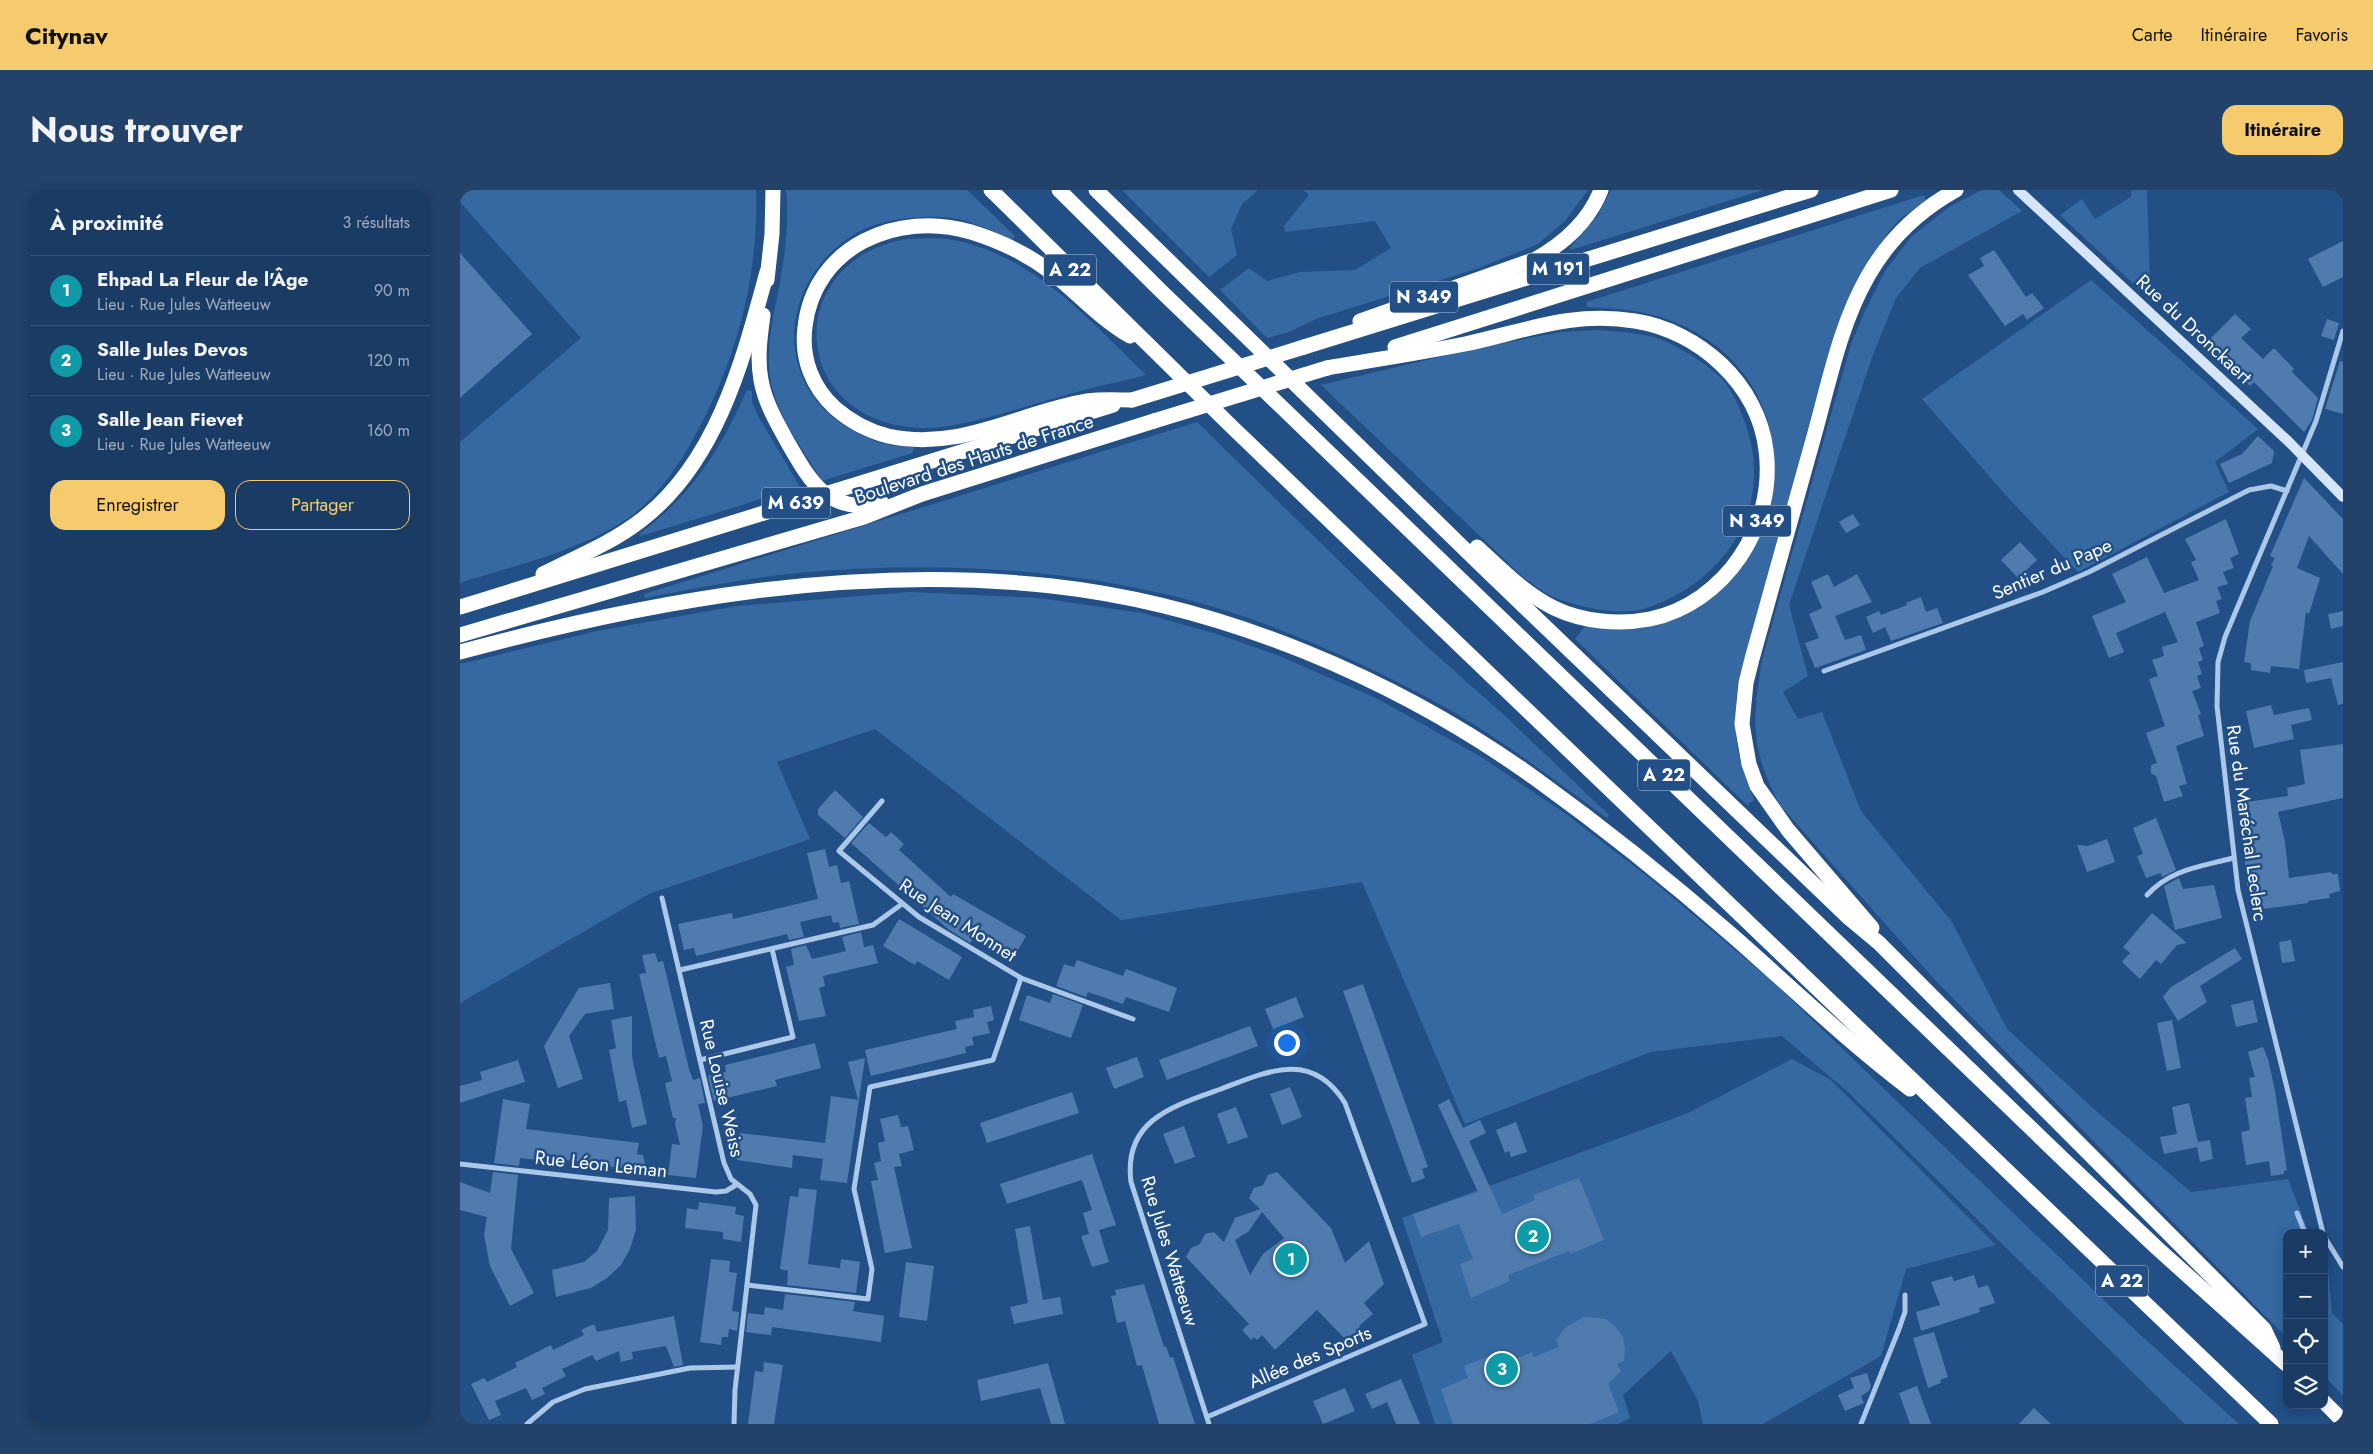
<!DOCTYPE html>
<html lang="fr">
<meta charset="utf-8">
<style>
:root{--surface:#1a3b64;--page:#23426a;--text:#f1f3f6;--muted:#9fadbf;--line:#385578;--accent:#f5cb6d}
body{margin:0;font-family:Jost,sans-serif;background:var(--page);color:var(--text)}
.controls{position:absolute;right:15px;bottom:15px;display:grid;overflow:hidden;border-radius:10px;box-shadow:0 2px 12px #0003}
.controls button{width:45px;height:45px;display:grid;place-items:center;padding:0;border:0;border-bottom:1px solid var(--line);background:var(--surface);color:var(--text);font:25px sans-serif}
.you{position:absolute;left:826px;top:852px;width:18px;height:18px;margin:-12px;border:4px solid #fff;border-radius:50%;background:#1a73e8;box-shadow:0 0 0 8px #1a73e833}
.badge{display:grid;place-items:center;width:32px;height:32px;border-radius:50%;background:var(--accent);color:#fff;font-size:16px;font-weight:700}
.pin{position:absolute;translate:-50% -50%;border:2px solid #fff;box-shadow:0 1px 5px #0006}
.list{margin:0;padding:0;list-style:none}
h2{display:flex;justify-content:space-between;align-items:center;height:65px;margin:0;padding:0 20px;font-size:21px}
h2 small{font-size:16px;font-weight:400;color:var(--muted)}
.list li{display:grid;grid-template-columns:32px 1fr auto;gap:15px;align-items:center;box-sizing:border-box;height:70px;padding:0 20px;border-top:1px solid var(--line)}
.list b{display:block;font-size:19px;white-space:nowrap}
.list p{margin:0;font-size:16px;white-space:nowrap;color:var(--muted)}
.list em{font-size:16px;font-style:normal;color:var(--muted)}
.actions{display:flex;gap:10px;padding:15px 20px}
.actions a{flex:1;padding:11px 0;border:1px solid var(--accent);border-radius:15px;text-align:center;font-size:18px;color:var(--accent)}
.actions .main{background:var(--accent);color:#111}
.icon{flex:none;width:28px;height:28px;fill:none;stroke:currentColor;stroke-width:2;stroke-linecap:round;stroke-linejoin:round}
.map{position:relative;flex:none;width:1883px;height:1234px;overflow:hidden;border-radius:15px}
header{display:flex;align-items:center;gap:30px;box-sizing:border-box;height:70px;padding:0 25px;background:var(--accent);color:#111}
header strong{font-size:24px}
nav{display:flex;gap:28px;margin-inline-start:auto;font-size:18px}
.intro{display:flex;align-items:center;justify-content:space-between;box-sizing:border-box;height:120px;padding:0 30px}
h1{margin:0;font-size:35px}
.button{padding:12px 22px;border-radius:15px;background:var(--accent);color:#111;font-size:18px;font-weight:700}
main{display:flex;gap:30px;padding:0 30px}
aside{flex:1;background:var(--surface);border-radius:15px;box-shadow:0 2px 12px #0003}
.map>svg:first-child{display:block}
.green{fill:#3669a2}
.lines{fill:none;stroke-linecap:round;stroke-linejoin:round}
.stream{stroke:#9fc3ea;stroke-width:5}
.building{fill:#4f7baf;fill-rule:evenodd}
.street{stroke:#abc8e9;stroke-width:5}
.secondary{stroke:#d6e5f7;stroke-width:10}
.highway{stroke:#fff;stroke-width:15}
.highway-bridge{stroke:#fff;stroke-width:15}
.labels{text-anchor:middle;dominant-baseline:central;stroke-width:5;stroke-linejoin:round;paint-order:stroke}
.shield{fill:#224f85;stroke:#bdcada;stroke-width:1}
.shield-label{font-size:18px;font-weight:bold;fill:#fff}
.street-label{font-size:19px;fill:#fff;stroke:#224f85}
</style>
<header>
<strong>Citynav</strong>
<nav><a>Carte</a><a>Itinéraire</a><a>Favoris</a></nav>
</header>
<div class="intro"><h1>Nous trouver</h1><a class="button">Itinéraire</a></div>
<main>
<aside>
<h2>À proximité<small>3 résultats</small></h2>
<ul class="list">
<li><span class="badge" style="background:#0f9aa8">1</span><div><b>Ehpad La Fleur de l'Âge</b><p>Lieu · Rue Jules Watteeuw</p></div><em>90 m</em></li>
<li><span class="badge" style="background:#0f9aa8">2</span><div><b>Salle Jules Devos</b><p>Lieu · Rue Jules Watteeuw</p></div><em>120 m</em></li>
<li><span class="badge" style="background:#0f9aa8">3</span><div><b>Salle Jean Fievet</b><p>Lieu · Rue Jules Watteeuw</p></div><em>160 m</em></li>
</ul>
<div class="actions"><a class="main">Enregistrer</a><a>Partager</a></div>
</aside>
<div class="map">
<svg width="1883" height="1234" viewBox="0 0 1883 1234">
<rect width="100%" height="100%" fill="#224f85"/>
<g class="green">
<path d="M0,0H296C299,90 275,175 231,253C213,284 191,315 159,334C111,363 53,376 0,393V252L121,148L0,12Z"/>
<path d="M326,0H507L555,46L553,50C530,40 507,28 481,27C453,26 417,30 393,45C323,89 311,186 382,234C404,249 426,257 453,257L454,259L452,263L362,291C345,262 320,231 312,197C303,154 316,121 322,80C326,55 329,26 326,0Z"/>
<polygon points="662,0 798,0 782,14 771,39 777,65 749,87"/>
<polygon points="843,0 1128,0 1105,31 1078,54 1019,78 856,129 829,142 807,148 760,100 789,78 807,91 840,82 895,80 931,58 915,31 825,42 824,36 849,5"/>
<polygon points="1151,0 1303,0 1111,60 1110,57 1137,27"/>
<path d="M1522,0H1539L1562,21L1460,78L1436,108L1411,170L1329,415L1348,486L1323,502L1338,529L1362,522L1401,621L1492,732L1547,839L1635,920L1731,1002L1828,989L1849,1043H1827V1148L1476,791L1319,614C1290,555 1292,533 1302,470L1391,154L1405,121L1425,81L1451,47L1489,17Z"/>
<polygon points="1671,0 1687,0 1690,92 1680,100 1600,25 1622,9 1635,29 1671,7"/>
<path d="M1464,5L1466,10L1440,29L1430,40L1408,72L1394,97L1358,202L1278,494C1273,546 1275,561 1294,610L1287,615L1115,449L1125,436C1320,471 1391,197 1209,130C1183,120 1154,118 1127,117L1126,112Z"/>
<path d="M447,49C462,49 478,47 493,50C573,65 630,131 686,185C669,190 652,193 635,197C597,207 560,219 522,229C503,233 482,239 462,238C327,233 321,70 447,49Z"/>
<polygon points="1631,90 1798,239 1755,272 1769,302 1618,382 1543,302 1462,209"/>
<path d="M1140,140C1162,142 1187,143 1207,152C1226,161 1248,175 1263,190C1272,201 1279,217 1284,230C1308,293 1288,354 1235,393C1220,404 1192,419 1173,421C1148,423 1119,417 1096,408C1085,404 1074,394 1064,388L861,195L1017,158L1101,142Z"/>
<path d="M287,200L292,201V212L297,224L340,297L181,346L180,343C231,307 262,257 287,200Z"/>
<path d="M737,232L964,454L1044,525L1149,625L1147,628C1090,587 1034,543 972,510C915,479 855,452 794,430C649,379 489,369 337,383C286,388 235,398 185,408L184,404Z"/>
<polygon points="450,402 579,408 682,423 760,445 817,465 918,509 1021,567 1106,624 1187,686 1313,792 1675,1140 1779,1234 1725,1234 1389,903 1322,846 1191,862 1005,934 902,692 661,730 415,539 317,572 350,649 189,704 0,813 0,474 137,441 277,416"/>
<polygon points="1332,869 1371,890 1536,1055 1446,1079 1421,1166 1303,1234 1243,1234 1238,1211 1211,1161 1163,1205 1170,1228 1158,1234 975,1234 952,1165 983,1152 942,1028 1228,923"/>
<polygon points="1864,1072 1868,1077 1872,1123 1883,1134 1883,1205 1864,1186"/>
</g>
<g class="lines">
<polyline class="stream" points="1837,1023 1845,1043"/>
</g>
<g class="building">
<polygon points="1883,51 1883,87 1863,97 1848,69"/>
<polygon points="1534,60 1566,107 1572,103 1584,118 1567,130 1563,124 1545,136 1508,85 1524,76 1520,68"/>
<polygon points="0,63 72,144 0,208"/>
<polygon points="1775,124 1791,139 1781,148 1803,169 1814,158 1834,179 1832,182 1858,208 1852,230 1844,242 1794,192 1790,196 1747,152"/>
<polygon points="1867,129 1879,133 1874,150 1861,146"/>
<polygon points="1880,171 1883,172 1883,224 1865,219"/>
<polygon points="1798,246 1814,261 1812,273 1769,293 1760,274 1782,264"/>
<polygon points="1844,288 1883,329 1883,384 1849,346 1837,378 1860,388 1849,424 1846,422 1839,479 1811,476 1810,483 1791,480 1791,473 1784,472 1790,431 1813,376 1811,375 1815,368 1810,366"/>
<polygon points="1393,324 1400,335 1386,343 1379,332"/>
<polygon points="1766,329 1779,364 1770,368 1774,378 1763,382 1768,394 1757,397 1762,409 1756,411 1760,423 1736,432 1744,456 1739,458 1743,470 1738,472 1742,484 1737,486 1741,498 1732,501 1741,524 1738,525 1744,546 1716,556 1727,594 1719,596 1723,606 1704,612 1696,586 1691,583 1691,575 1697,573 1686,543 1705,536 1689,489 1698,486 1692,470 1704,466 1702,457 1718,452 1705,422 1656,443 1664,462 1649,468 1632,426 1666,412 1652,384 1687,367 1704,403 1739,390 1731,372 1736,370 1725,349"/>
<polygon points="1560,352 1577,370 1558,388 1541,370"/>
<polygon points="1368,384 1374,397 1397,384 1412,412 1375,426 1385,450 1401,445 1406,460 1355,478 1345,453 1359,448 1349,424 1362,418 1351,392"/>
<polygon points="1461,407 1466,422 1477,418 1483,433 1431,451 1425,437 1413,443 1406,427 1419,421 1421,425 1447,415 1446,413"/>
<polygon points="1883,421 1883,436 1871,439 1868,424"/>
<polygon points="1883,472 1883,514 1878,515 1871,488 1846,493 1844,480"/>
<polygon points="1811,515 1814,525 1849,518 1852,530 1831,535 1834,549 1794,558 1786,521"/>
<polygon points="1883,554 1883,608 1818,622 1825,652 1829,688 1871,682 1872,684 1878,684 1880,701 1869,704 1870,708 1848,711 1848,713 1795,720 1787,695 1779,613 1828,606 1827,598 1845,594 1840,560"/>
<polygon points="375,600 403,627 385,648 358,625 358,619"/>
<polygon points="1696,628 1716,680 1702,687 1701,683 1686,688 1677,666 1683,664 1673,638"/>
<polygon points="409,633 426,647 431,642 444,654 439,660 491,707 493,704 566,746 553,769 514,747 510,753 488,739 391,653"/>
<polygon points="1647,649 1655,672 1627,682 1617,655 1628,656"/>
<polygon points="365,659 369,677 377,675 381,693 389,691 399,734 380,738 379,732 373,733 371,725 340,732 344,747 329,750 327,744 236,766 234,758 224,760 218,734 272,723 273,729 358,709 347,663"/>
<polygon points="1719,688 1723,699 1754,695 1762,728 1715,740 1704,696"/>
<polygon points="1692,723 1727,753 1717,755 1701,774 1696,770 1680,789 1662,772 1670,763 1663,757"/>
<polygon points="439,729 502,767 489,790 457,771 455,775 423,756"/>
<polygon points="401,742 404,757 413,755 418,773 363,786 365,796 359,798 366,826 339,831 326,777 334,775 331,759 346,755 352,769 386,761 382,747"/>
<polygon points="1831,750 1835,771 1822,773 1819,752"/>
<polygon points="1775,758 1782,769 1740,796 1747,812 1718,831 1703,807 1711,797"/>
<polygon points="195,763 198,772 203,771 229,879 233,890 240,888 245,913 238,914 243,936 236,988 208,985 212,954 220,955 215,934 216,928 213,928 205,893 212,891 206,866 199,868 179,784 186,783 182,765"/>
<polygon points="617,770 663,786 666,779 717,798 709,822 666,807 663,814 628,802 626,807 596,796 604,774 614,777"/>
<polygon points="150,793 154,819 125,824 109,846 123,889 98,898 84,856 119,798"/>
<polygon points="903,794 968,977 962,979 965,988 952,993 883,801"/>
<polygon points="593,804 623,815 611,848 559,830 567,805 590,813"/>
<polygon points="836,807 844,827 813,839 805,819"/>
<polygon points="1793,810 1798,832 1776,837 1771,815"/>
<polygon points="531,816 534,830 527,832 530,843 512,847 514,855 505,857 506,863 411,886 405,860 497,839 495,831 514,827 513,820"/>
<polygon points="172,826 172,867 187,934 172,938 166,910 159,912 149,860 156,858 151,830"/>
<polygon points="1712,830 1721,878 1707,881 1697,833"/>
<polygon points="790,836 798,856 707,890 699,870"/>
<polygon points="355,853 361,878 315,890 317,896 254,911 248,886 266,882 265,875"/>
<polygon points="1803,857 1808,869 1815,901 1827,980 1824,981 1824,984 1811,986 1809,971 1786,975 1781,942 1790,940 1785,908 1792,907 1789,888 1795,887 1788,862"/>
<polygon points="677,867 684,887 654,899 646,878"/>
<polygon points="405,868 387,993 360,990 363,969 333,965 332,978 277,970 280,943 365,953 371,906 398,910 388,872"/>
<polygon points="58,870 65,892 0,913 0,896 22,890 20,882"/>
<polygon points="830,897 842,927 822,935 810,904"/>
<polygon points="612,902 619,923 527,953 520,933"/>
<polygon points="43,909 70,914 66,939 179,953 177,964 183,965 187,982 86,967 86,971 60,968 59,976 34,973"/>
<polygon points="989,909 1003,938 1020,930 1026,943 1009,951 1042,1024 1075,1010 1073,1005 1119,988 1144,1050 1110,1064 1109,1061 1048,1085 1050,1091 1011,1108 1000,1074 1013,1069 999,1034 961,1047 953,1024 1018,1002 978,915"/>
<polygon points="1729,913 1738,952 1750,950 1753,969 1740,972 1737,957 1704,964 1700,947 1717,944 1712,917"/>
<polygon points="776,917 788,947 768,954 757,924"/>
<polygon points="438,925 441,937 448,936 454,960 439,964 442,976 434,977 452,1058 425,1063 411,991 418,990 414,973 421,971 418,953 425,951 420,929"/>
<polygon points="1056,932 1067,962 1051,967 1049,961 1045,963 1036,940"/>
<polygon points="724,936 735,967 715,974 703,944"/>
<polygon points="632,964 656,1035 639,1040 649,1072 632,1077 621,1046 629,1044 623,1023 632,1020 622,990 547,1014 540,994"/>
<polygon points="33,982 58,985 51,1059 74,1103 50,1116 30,1076 24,1045 27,1027 0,1020 0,992 30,1003"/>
<path d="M817,982L871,1038L885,1073L909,1051L924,1094L904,1113L913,1124L899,1136L908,1146L890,1154L857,1120L815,1160L802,1145L797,1150L794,1147L791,1150L782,1140L789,1134L726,1067L731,1058L740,1054L745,1044L754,1042L764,1052L775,1028L800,1019L789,1008L794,998L803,995L808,985ZM802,1022L824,1048L803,1064L790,1085L775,1050L788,1042Z"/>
<polygon points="339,998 357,1000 348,1074 380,1078 381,1069 400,1072 396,1103 327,1095 328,1081 320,1079 330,1006 338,1007"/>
<polygon points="175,1006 176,1040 170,1059 161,1075 147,1088 131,1098 96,1107 92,1080 124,1072 137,1061 148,1040 149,1008"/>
<polygon points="239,1012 276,1017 275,1024 284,1026 281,1052 263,1049 263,1042 225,1038 227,1018 238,1020"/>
<polygon points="570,1036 583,1110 600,1107 603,1124 554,1134 550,1117 568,1113 555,1039"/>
<polygon points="251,1069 270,1071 269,1082 277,1083 272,1121 279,1122 277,1141 269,1139 268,1147 262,1147 261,1155 240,1152"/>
<polygon points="446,1072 474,1076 467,1131 439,1127"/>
<polygon points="1514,1085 1518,1098 1528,1095 1535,1113 1519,1118 1520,1122 1461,1141 1456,1122 1480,1115 1471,1092 1492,1086 1494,1091"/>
<polygon points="684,1094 704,1157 706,1156 710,1168 713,1167 735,1234 699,1234 682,1175 677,1176 665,1131 657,1133 651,1106 656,1105 655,1100"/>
<polygon points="325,1104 395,1112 393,1121 424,1126 421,1152 312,1137 311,1145 286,1142 288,1123 304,1125 305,1117 323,1120"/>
<polygon points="214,1126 223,1175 214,1177 206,1156 172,1162 173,1169 161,1172 159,1161 136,1171 132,1165 102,1179 106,1186 82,1198 85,1204 72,1210 66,1198 35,1211 41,1225 29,1230 11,1194 24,1188 27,1192 57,1177 55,1173 91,1155 93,1160 124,1145 121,1140 134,1134 137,1142"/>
<polygon points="1124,1127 1146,1129 1156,1137 1163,1147 1165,1159 1164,1171 1157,1174 1161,1181 1148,1194 1159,1222 1130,1234 993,1234 981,1199 1008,1188 1004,1176 1040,1162 1045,1173 1072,1162 1074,1167 1099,1157 1096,1150 1106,1137"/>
<polygon points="1474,1142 1488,1187 1480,1190 1481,1193 1468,1198 1453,1148"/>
<polygon points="304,1172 323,1175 314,1234 288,1234 295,1181 303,1182"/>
<polygon points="588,1173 605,1234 591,1234 580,1198 521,1211 517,1190"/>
<polygon points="1407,1183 1411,1196 1409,1201 1401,1206 1404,1213 1385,1221 1378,1205 1394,1198 1390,1188"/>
<polygon points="941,1189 949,1208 960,1234 936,1234 927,1212 912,1219 905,1204"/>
<polygon points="1457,1196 1471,1234 1450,1234 1439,1203"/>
<polygon points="885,1198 895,1221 863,1234 853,1211"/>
<polygon points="1574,1218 1591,1234 1559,1234"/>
</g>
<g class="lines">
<g class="street">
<polyline points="1364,481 1583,402 1629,382 1789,300 1811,296 1827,301"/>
<polyline points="422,611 379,661 459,727 561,788 673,829"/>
<path d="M1687,705C1711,679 1740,677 1773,668"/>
<polyline points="202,708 264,973 271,989 290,1004 296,1015 275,1200 274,1234"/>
<polyline points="220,780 413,735 442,714"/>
<polyline points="240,870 333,847 312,759"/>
<polyline points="0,974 256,1002 266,1001 276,995"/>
<polyline points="1863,1043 1778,700 1757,516 1758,472 1765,447 1856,231 1883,141"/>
<polyline points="1864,1046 1883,1077"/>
<polyline points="287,1095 408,1109 412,1079 394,999 410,897 533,870 561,788"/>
<path d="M747,1227L965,1134L885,913C852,860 808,881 761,899C713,916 663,930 671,992L749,1234"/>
<polyline points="67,1234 93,1212 125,1199 230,1178 277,1177"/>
<polyline points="1401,1234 1439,1139 1445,1122 1445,1105"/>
</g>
<polyline class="secondary" points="1558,0 1828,251 1883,307"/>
<g class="highway">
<polyline points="531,0 770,235 1811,1234"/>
<polyline points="599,0 702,102 1606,972 1697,1058 1827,1175"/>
<polyline points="636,0 1025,379 1389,728 1419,753 1804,1139 1813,1158"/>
<polyline points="307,90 312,44 313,0"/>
<path d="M303,125C300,147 297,169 301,190C305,213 317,233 328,253C351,293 369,325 422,313"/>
<path d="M900,131L1076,69C1104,53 1129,31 1141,0"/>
<path d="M670,146C640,129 618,103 591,82C567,64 540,51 511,42C438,20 354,56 345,137C341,168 352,197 375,218C391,232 408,241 428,246C500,262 560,222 627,211C641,209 657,210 672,210"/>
<polyline points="844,157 1351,0"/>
<polyline points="935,157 1431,0"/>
<path d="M867,178C913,170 960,163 1005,154C1066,141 1111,121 1175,131C1239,141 1298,194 1306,260C1316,336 1265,413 1190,429C1159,435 1123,432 1094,418C1065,404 1041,379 1017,357"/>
<path d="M83,384C116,367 150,354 180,331C257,273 283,170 307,82"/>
<polyline points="0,417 653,215"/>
<polyline points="0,445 404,327 462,304 694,231"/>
<path d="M0,462C192,410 393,374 592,396C763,415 937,489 1076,589C1144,638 1210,691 1273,746C1331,797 1388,852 1450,899"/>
<path d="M1412,738L1328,640L1297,596L1289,574L1282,534L1286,493L1292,469C1313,392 1335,316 1356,239C1370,188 1381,133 1408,86C1429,49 1460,20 1496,0"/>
<polyline points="1864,1212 1883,1231"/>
</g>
<g class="highway-bridge">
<polyline points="672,210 844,157"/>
<polyline points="694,231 867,178"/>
</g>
</g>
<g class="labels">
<g class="shield">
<rect x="1067" y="63.5" width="62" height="31" rx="4"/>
<rect x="584" y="64.5" width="52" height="31" rx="4"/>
<rect x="930" y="91.5" width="68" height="31" rx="4"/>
<rect x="302" y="297.5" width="68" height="31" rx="4"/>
<rect x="1263" y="315.5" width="68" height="31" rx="4"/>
<rect x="1178" y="569.5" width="52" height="31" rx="4"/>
<rect x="1636" y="1075.5" width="52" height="31" rx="4"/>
</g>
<g class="shield-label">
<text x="1098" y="79">M 191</text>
<text x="610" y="80">A 22</text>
<text x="964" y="107">N 349</text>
<text x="336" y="313">M 639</text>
<text x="1297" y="331">N 349</text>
<text x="1204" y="585">A 22</text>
<text x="1662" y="1091">A 22</text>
</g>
<g class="street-label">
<text transform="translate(1734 139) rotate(43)">Rue du Dronckaert</text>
<text transform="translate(514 269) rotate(-18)">Boulevard des Hauts de France</text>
<text transform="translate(1592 379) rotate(-23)">Sentier du Pape</text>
<text transform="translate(1787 633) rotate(82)">Rue du Maréchal Leclerc</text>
<text transform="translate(498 730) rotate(33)">Rue Jean Monnet</text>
<text transform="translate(262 898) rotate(77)">Rue Louise Weiss</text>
<text transform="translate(141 974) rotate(6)">Rue Léon Leman</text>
<text transform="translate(710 1061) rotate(73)">Rue Jules Watteeuw</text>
<text transform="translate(850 1167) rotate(-23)">Allée des Sports</text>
</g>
</g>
</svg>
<div class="controls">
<button>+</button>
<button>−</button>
<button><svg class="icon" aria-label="locate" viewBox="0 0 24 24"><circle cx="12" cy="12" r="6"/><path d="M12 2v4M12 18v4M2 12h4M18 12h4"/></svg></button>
<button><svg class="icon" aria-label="layers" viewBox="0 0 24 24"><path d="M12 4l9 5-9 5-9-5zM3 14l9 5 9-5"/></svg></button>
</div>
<div class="you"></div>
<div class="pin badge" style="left:831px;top:1069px;background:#0f9aa8">1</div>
<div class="pin badge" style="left:1073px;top:1046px;background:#0f9aa8">2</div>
<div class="pin badge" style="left:1042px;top:1179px;background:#0f9aa8">3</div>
</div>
</main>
